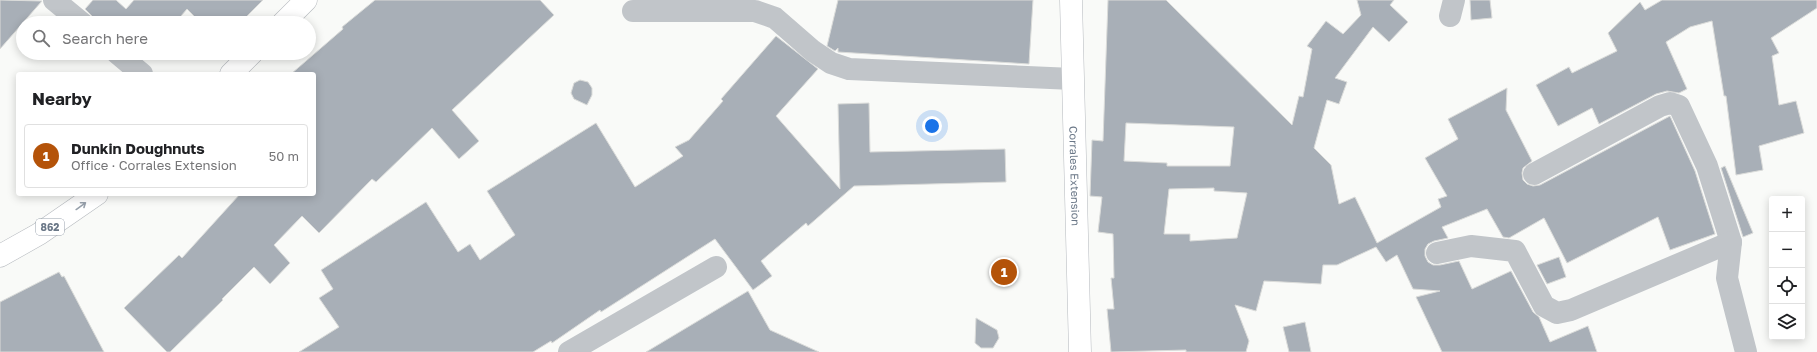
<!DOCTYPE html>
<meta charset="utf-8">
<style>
:root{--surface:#fff;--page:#f6f6f6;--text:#202124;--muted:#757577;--line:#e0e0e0;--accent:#b45309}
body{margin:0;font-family:"Golos Text",sans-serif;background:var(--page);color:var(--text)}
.controls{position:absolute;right:12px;bottom:12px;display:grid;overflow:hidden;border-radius:4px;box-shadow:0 2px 10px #0003}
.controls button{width:36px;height:36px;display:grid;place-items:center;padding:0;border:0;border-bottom:1px solid var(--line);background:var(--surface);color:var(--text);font:20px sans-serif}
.you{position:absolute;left:932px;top:126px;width:14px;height:14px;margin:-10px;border:3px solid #fff;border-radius:50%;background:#1a73e8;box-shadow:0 0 0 6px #1a73e833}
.badge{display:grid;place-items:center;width:26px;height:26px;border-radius:50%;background:var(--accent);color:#fff;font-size:13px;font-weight:700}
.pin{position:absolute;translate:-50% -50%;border:2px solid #fff;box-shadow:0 1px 4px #0006}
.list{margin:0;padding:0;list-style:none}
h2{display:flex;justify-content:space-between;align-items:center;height:52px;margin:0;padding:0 16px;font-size:17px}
h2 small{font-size:13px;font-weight:400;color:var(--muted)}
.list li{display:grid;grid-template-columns:26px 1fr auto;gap:12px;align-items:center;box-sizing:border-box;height:64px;margin:0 8px 8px;padding:0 8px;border:1px solid var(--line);border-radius:4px}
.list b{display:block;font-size:15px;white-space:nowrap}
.list p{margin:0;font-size:13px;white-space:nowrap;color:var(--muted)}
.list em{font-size:13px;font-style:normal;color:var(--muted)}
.icon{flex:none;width:22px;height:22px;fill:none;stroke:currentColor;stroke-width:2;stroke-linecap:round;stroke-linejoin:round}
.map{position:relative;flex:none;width:1817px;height:352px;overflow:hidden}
.search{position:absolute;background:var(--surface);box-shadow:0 2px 10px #0003;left:16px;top:16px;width:300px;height:44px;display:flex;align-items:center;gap:10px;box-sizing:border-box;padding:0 14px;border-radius:22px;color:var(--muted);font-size:15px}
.panel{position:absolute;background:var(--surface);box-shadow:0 2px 10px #0003;left:16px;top:72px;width:300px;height:124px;border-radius:4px}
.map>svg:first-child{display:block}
.building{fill:#a8afb7;stroke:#dbdcda;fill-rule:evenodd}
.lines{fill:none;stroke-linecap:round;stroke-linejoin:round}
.major-casing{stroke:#b5b9be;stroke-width:23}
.minor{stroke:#c1c5c9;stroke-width:22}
.major{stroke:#fff;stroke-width:22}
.oneway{stroke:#97a0ab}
.labels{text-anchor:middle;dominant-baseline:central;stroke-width:4;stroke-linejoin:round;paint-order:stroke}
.shield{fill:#fff;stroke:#97a0ab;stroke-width:1}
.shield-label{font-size:10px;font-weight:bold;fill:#6a7787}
.street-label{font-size:11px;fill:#6a7787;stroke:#fff}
</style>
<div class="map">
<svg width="1817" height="352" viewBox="0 0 1817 352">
<rect width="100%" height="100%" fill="#f9faf8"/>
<g class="building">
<polygon points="0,0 42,1 0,49"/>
<polygon points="93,0 116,0 126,9 134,0 263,0 240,23 201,23 187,9 175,23 94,23 94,18 85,9"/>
<polygon points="375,0 540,0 554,15 452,110 479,141 459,159 432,128 376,182 372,179 319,233 302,216 274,245 290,263 270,284 254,267 222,299 223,300 170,352 167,352 124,308 179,255 182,258 240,194 314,194 314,74 291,74 343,29 342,27"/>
<polygon points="838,0 1033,0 1029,64 838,52 838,48 835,51 827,46"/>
<path d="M1108,0H1166L1292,125L1299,96L1303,97L1312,49L1307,46L1326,21L1343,34L1361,15L1357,0H1394L1390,5L1408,22L1389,42L1373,27L1335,78L1347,82L1339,104L1327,100L1314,148L1331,165L1339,204L1355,197L1377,243L1441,207L1438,199L1447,196L1425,158L1458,139L1448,119L1507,88L1506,110L1532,161L1523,168L1522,173L1523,180L1527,184L1533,186L1540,185L1670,116L1695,171L1715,234L1670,250L1658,217L1567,263L1544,218L1509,238L1503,237L1487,209L1442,227L1448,238L1434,241L1428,244L1425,249V256L1428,262L1433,265H1440L1459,261L1472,289L1511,271L1533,312L1539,317L1550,342L1588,326L1597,352H1442L1416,297L1440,291L1413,289L1397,255L1386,262L1376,247L1337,265H1323L1321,284L1264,281L1256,311L1235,305L1249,341L1246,352H1186V350L1111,352L1107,309H1114L1111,278H1114L1113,234L1098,232L1102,197L1090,196L1092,140L1103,141ZM1126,123L1234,127L1230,166H1167V163L1124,161ZM1214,188V191L1247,193L1237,238L1190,241V234H1164L1169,189Z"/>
<polygon points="1470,0 1490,0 1492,18 1471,20"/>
<polygon points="1662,0 1817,0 1817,8 1771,38 1779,53 1772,56 1779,105 1796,101 1804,133 1759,146 1763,170 1736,175 1726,96 1724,96 1712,21 1690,27 1666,42 1687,89 1679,93 1667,91 1656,94 1599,124 1592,108 1558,126 1536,85 1569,67 1572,73 1617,51 1608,33 1640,2 1645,10"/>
<polygon points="776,36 818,69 776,116 840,189 838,104 869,103 870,152 1005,149 1006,182 854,186 808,226 806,223 761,261 772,276 753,290 715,239 601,312 600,310 552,343 551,341 533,352 299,352 339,327 319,298 333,289 321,270 426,202 458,252 470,244 480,260 515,235 487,191 596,123 635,187 683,156 675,147 689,140 723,101 721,99"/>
<polygon points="580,80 588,82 592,88 592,95 587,105 574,99 571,93 574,83"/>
<polygon points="1725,166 1753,233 1743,237 1721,168"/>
<polygon points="1559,257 1566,277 1547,284 1537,265"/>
<polygon points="59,272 62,277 64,276 104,352 0,352 0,302"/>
<polygon points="748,291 770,330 819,352 646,352"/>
<polygon points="976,318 997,330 999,338 993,348 981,348 975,343"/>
<polygon points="1305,322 1311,352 1289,352 1283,327"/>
</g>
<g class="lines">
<g class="major-casing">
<g id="major">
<path id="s1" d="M1071,0L1080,352"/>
<polyline points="283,23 306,0"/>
<polyline points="231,74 252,53"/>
<polyline points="0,256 39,234 97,194"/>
</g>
</g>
<g class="minor">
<polyline points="54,0 82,23"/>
<polyline points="633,11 755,11 775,18 813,51 831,63 849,69 1073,79"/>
<polyline points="1450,16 1454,0"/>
<polyline points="117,53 142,74"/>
<polyline points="1534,174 1660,106 1670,103 1679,106 1707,166 1731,242"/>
<polyline points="1437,253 1471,246 1515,251 1544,306 1557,313 1571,310 1731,242 1727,278 1746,352"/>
<polyline points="569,352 716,267"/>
</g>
<use href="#major" class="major"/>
</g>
<defs><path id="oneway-shaft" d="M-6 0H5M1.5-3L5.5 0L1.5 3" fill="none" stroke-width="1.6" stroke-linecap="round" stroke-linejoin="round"/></defs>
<use class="oneway" href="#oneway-shaft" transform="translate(81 206) rotate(-36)"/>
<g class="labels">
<rect class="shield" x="36" y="219" width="28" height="16" rx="3"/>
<g class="shield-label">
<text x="50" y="227">862</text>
</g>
<g class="street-label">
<text stroke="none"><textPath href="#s1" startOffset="176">Corrales Extension</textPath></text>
</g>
</g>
</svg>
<div class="controls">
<button>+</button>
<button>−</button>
<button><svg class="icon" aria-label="locate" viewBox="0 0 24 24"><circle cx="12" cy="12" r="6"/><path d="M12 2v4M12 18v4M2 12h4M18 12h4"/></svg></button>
<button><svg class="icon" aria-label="layers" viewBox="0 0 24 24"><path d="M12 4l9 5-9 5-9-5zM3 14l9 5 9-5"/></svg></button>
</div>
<div class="you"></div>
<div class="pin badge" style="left:1004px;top:272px">1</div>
<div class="search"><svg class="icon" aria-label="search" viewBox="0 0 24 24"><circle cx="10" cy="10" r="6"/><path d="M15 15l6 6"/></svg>Search here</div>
<section class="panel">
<h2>Nearby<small></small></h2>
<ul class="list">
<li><span class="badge">1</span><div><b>Dunkin Doughnuts</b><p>Office · Corrales Extension</p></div><em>50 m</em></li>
</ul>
</section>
</div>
